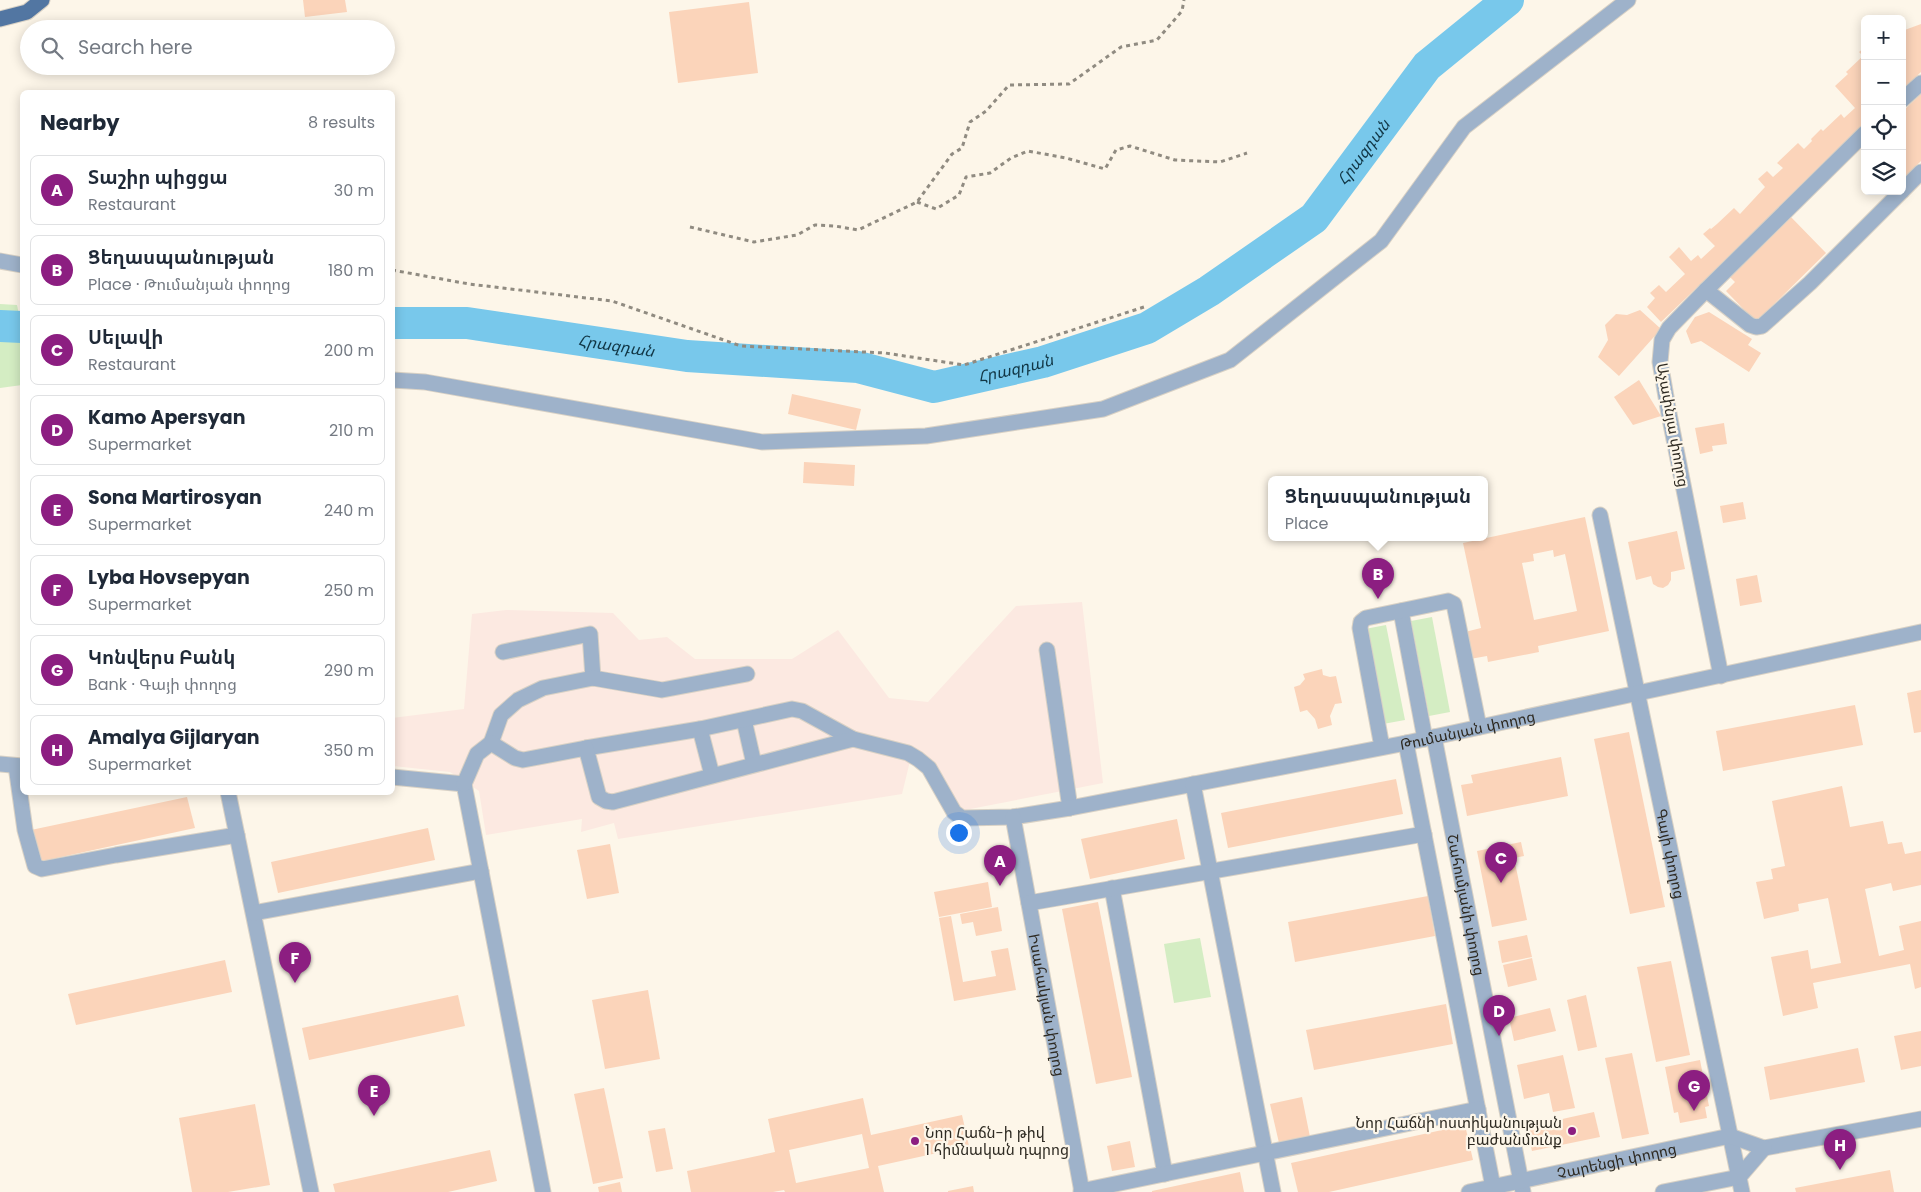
<!DOCTYPE html>
<meta charset="utf-8">
<style>
:root{--surface:#fff;--page:#f6f6f7;--text:#1f2937;--muted:#747a83;--line:#e0e1e3;--accent:#8c1e81}
body{margin:0;font-family:Poppins,"Noto Sans Armenian",sans-serif;background:var(--page);color:var(--text)}
.controls{position:absolute;right:15px;top:15px;display:grid;overflow:hidden;border-radius:8px;box-shadow:0 2px 12px #0003}
.controls button{width:45px;height:45px;display:grid;place-items:center;padding:0;border:0;border-bottom:1px solid var(--line);background:var(--surface);color:var(--text);font:25px sans-serif}
.you{position:absolute;left:958px;top:832px;width:18px;height:18px;margin:-12px;border:4px solid #fff;border-radius:50%;background:#1a73e8;box-shadow:0 0 0 8px #1a73e833}
.badge{display:grid;place-items:center;width:32px;height:32px;border-radius:50%;background:var(--accent);color:#fff;font-size:16px;font-weight:700}
.pin{position:absolute;translate:-50% -41px;filter:drop-shadow(0 1px 2px #0008)}
.pin::after{content:'';position:absolute;top:26px;width:18px;height:15px;background:inherit;clip-path:polygon(0 0,100% 0,50% 100%)}
.popup{position:absolute;left:1268px;top:476px;width:220px;height:65px;box-sizing:border-box;display:grid;place-content:center;border-radius:8px;background:var(--surface);filter:drop-shadow(0 1px 4px #0005);font-size:16px;white-space:nowrap;color:var(--muted)}
.popup b{font-size:19px;color:var(--text)}
.popup::after{content:'';position:absolute;left:50%;top:100%;margin-left:-10px;border:10px solid transparent;border-top-color:var(--surface)}
.list{margin:0;padding:0;list-style:none}
h2{display:flex;justify-content:space-between;align-items:center;height:65px;margin:0;padding:0 20px;font-size:21px}
h2 small{font-size:16px;font-weight:400;color:var(--muted)}
.list li{display:grid;grid-template-columns:32px 1fr auto;gap:15px;align-items:center;box-sizing:border-box;height:70px;margin:0 10px 10px;padding:0 10px;border:1px solid var(--line);border-radius:8px}
.list b{display:block;font-size:19px;white-space:nowrap}
.list p{margin:0;font-size:16px;white-space:nowrap;color:var(--muted)}
.list em{font-size:16px;font-style:normal;color:var(--muted)}
.icon{flex:none;width:28px;height:28px;fill:none;stroke:currentColor;stroke-width:2;stroke-linecap:round;stroke-linejoin:round}
.map{position:relative;flex:none;width:1921px;height:1192px;overflow:hidden}
.search{position:absolute;background:var(--surface);box-shadow:0 2px 12px #0003;left:20px;top:20px;width:375px;height:55px;display:flex;align-items:center;gap:12px;box-sizing:border-box;padding:0 18px;border-radius:28px;color:var(--muted);font-size:19px}
.panel{position:absolute;background:var(--surface);box-shadow:0 2px 12px #0003;left:20px;top:90px;width:375px;height:705px;border-radius:8px}
.map>svg:first-child{display:block}
.industrial{fill:#fce9e1}
.green{fill:#d4edc3}
.lines{fill:none;stroke-linecap:round;stroke-linejoin:round}
.river{stroke:#78c8eb;stroke-width:32}
.building{fill:#fbd4ba;fill-rule:evenodd}
.minor-casing{stroke:#d8d1c5;stroke-width:17}
.major-casing{stroke:#d8d1c5;stroke-width:17}
.path{stroke:#908b81;stroke-width:3;stroke-dasharray:4 4;stroke-linecap:butt}
.minor{stroke:#9eb2ca;stroke-width:15}
.major{stroke:#5276a2;stroke-width:15}
.poi-dot{fill:#8c1e81;stroke:#fdf6e9;stroke-width:2}
.labels{text-anchor:middle;dominant-baseline:central;stroke-width:4.5;stroke-linejoin:round;paint-order:stroke}
.street-label{font-size:15px;fill:#2e2a22;stroke:#fdf6e9}
.poi-label{font-size:15px;fill:#2e2a22;stroke:#fdf6e9;text-anchor:end}
.water-label{font-size:16px;font-style:italic;fill:#113645;stroke:#fdf6e9}
</style>
<div class="map">
<svg width="1921" height="1192" viewBox="0 0 1921 1192">
<rect width="100%" height="100%" fill="#fdf6e9"/>
<polygon class="industrial" points="1082,602 1103,783 960,811 912,753 902,794 618,839 614,823 581,832 582,819 486,835 479,791 450,772 393,766 392,718 464,709 472,614 506,610 613,613 639,640 667,637 695,659 792,659 838,630 889,698 928,702 1016,606"/>
<g class="green">
<polygon points="0,304 17,305 22,329 22,385 0,388"/>
<polygon points="1432,617 1450,712 1429,716 1411,621"/>
<polygon points="1386,625 1405,720 1383,724 1365,629"/>
<polygon points="1200,938 1211,997 1174,1003 1164,944"/>
</g>
<g class="lines">
<g class="river">
<path id="s1" d="M392,323H467L687,356L858,367L934,387L1043,362L1147,328L1209,291L1314,218L1427,66L1508,0"/>
<polyline points="0,326 22,327"/>
</g>
</g>
<g class="building">
<polygon points="303,0 345,0 347,12 305,17"/>
<polygon points="749,2 758,73 678,83 669,12"/>
<polygon points="1921,24 1921,72 1902,90 1902,31"/>
<polygon points="1865,47 1865,126 1661,322 1647,307 1655,298 1650,293 1659,285 1666,292 1685,274 1669,257 1679,247 1691,261 1698,255 1701,259 1715,246 1703,234 1710,228 1711,229 1717,224 1734,208 1740,214 1765,187 1758,179 1767,171 1773,177 1783,168 1777,163 1798,143 1804,149 1812,141 1811,139 1821,129 1823,131 1841,114 1844,118 1855,108 1835,86 1848,74 1846,72 1863,56 1859,52"/>
<polygon points="1921,94 1921,161 1902,180 1902,112"/>
<polygon points="1789,215 1826,253 1756,322 1726,291 1735,282 1728,275"/>
<polygon points="1640,310 1661,329 1619,376 1598,357 1608,340 1605,325 1616,314 1627,315"/>
<polygon points="1709,312 1752,339 1748,345 1761,353 1749,372 1701,341 1691,344 1686,331 1695,317"/>
<polygon points="1639,380 1661,416 1633,425 1614,397"/>
<polygon points="792,394 861,409 856,430 788,414"/>
<polygon points="1724,423 1727,444 1712,446 1713,451 1700,454 1695,428"/>
<polygon points="804,462 855,465 854,486 803,483"/>
<polygon points="1743,502 1746,519 1723,523 1720,506"/>
<path d="M1585,517L1609,631L1538,646L1539,652L1488,662L1487,656L1470,659L1465,632L1481,628L1463,543ZM1553,550L1554,557L1565,554L1577,611L1534,620L1522,563L1534,561L1533,554Z"/>
<polygon points="1677,531 1685,569 1671,572 1671,580 1668,585 1663,588 1658,587 1653,584 1651,576 1636,580 1628,542"/>
<polygon points="1757,575 1762,602 1740,606 1736,579"/>
<polygon points="1322,669 1323,675 1330,677 1336,676 1342,703 1335,704 1330,716 1332,725 1318,729 1315,719 1307,710 1300,712 1294,687 1300,685 1305,679 1303,674"/>
<polygon points="1921,690 1921,732 1914,733 1907,693"/>
<polygon points="1855,705 1863,745 1723,771 1716,731"/>
<polygon points="1629,732 1665,907 1630,914 1594,739"/>
<polygon points="1561,757 1568,796 1467,816 1461,785 1473,783 1471,775"/>
<polygon points="1396,779 1403,814 1228,848 1221,813"/>
<polygon points="1842,786 1850,827 1883,821 1888,844 1902,842 1905,854 1921,851 1921,885 1893,891 1891,883 1865,889 1879,956 1904,950 1899,926 1921,921 1921,987 1915,989 1910,964 1813,983 1818,1008 1783,1016 1771,957 1808,950 1811,969 1841,963 1828,898 1798,904 1799,911 1764,919 1756,882 1773,879 1771,869 1785,866 1772,801"/>
<polygon points="187,797 195,828 38,862 31,830"/>
<polygon points="1177,819 1185,859 1090,879 1081,839"/>
<polygon points="428,828 435,860 278,893 271,862"/>
<polygon points="1521,842 1524,856 1514,858 1527,920 1492,927 1477,851"/>
<polygon points="610,844 619,893 587,899 577,850"/>
<polygon points="988,882 992,907 939,917 934,892"/>
<polygon points="1428,896 1435,936 1295,962 1288,922"/>
<polygon points="1098,902 1132,1077 1096,1084 1062,909"/>
<polygon points="998,907 1002,931 976,936 973,922 962,924 960,914"/>
<polygon points="951,916 963,982 996,976 991,951 1008,948 1016,990 954,1001 939,918"/>
<polygon points="1527,935 1532,957 1502,963 1498,941"/>
<polygon points="1532,958 1537,980 1508,987 1503,965"/>
<polygon points="225,960 232,992 76,1025 68,994"/>
<polygon points="1671,961 1690,1055 1656,1062 1637,967"/>
<polygon points="648,990 660,1059 605,1069 592,1000"/>
<polygon points="458,995 465,1026 309,1060 302,1028"/>
<polygon points="1586,995 1597,1047 1578,1051 1567,1000"/>
<polygon points="1446,1004 1453,1044 1314,1070 1306,1030"/>
<polygon points="1550,1008 1556,1031 1514,1041 1509,1018"/>
<polygon points="1921,1031 1921,1066 1901,1070 1894,1036"/>
<polygon points="1858,1048 1865,1082 1770,1100 1764,1067"/>
<polygon points="1632,1053 1649,1134 1622,1139 1605,1058"/>
<polygon points="1563,1055 1575,1108 1553,1112 1549,1093 1524,1099 1517,1065"/>
<polygon points="1700,1060 1709,1106 1705,1107 1707,1118 1680,1123 1678,1112 1674,1113 1665,1067"/>
<polygon points="604,1088 623,1178 593,1184 574,1094"/>
<polygon points="1302,1097 1310,1137 1279,1143 1270,1104"/>
<path d="M863,1098L871,1135L962,1115L969,1146L878,1166L884,1192H785L784,1190L773,1192H691L687,1171L775,1152L768,1119ZM862,1134L869,1168L796,1183L789,1150Z"/>
<polygon points="255,1104 270,1185 228,1192 192,1192 179,1118"/>
<polygon points="1594,1112 1600,1137 1532,1151 1526,1127"/>
<polygon points="1465,1125 1473,1160 1329,1192 1298,1192 1291,1163"/>
<polygon points="665,1128 673,1169 656,1172 648,1131"/>
<polygon points="1130,1141 1135,1167 1112,1171 1107,1146"/>
<polygon points="490,1150 497,1181 448,1192 335,1192 333,1184"/>
<polygon points="1890,1170 1894,1192 1796,1192 1795,1188"/>
<polygon points="1240,1172 1244,1192 1152,1192 1152,1191"/>
<polygon points="620,1182 622,1192 599,1192 598,1187"/>
<polygon points="973,1186 974,1192 948,1192 948,1191"/>
</g>
<g class="lines">
<g class="minor-casing">
<g id="minor">
<polyline points="1902,100 1921,83"/>
<polyline points="1902,191 1921,172"/>
<polyline points="0,261 22,265"/>
<polyline points="1706,290 1750,325 1756,327 1762,326 1810,283 1902,191"/>
<polyline points="392,380 425,382 762,442 926,436 1103,409 1230,360 1381,241 1464,127 1628,0"/>
<path id="s2" d="M1600,515L1742,1192"/>
<polyline points="1401,611 1425,739"/>
<polyline points="1047,650 1070,808"/>
<polyline points="503,652 590,634 593,678"/>
<polyline points="1721,676 1669,414 1660,362 1662,340 1669,328 1706,290 1865,133"/>
<polyline points="744,720 754,764"/>
<polyline points="700,729 712,775"/>
<path id="s3" d="M1434,737L1523,1192"/>
<polyline points="491,743 501,715 518,700 543,688 593,678 662,690 747,674"/>
<polyline points="1406,743 1494,1192"/>
<polyline points="1382,747 1360,628 1361,622 1366,618 1448,601 1454,604 1479,727"/>
<polyline points="586,748 700,729 792,709 802,711 853,739"/>
<polyline points="0,764 22,766"/>
<polyline points="16,766 25,830 35,866 42,869 116,855 237,835"/>
<polyline points="392,777 464,784 543,1192"/>
<path id="s4" d="M464,784L477,754L491,743L515,758L523,760L586,748L599,797L606,801L613,802L853,739L908,753L918,759L929,768L954,812L962,818L1013,817L1070,808L1406,743L1921,632"/>
<polyline points="1193,784 1273,1192"/>
<polyline points="228,792 311,1192"/>
<path id="s5" d="M1013,817L1082,1192"/>
<polyline points="1112,888 1165,1174"/>
<polyline points="1029,903 1424,834"/>
<polyline points="254,913 481,871"/>
<polyline points="1081,1191 1478,1109"/>
<path id="s6" d="M1469,1192L1730,1136L1764,1148L1921,1119"/>
<polyline points="1663,1192 1739,1177 1764,1148"/>
</g>
</g>
<g class="major-casing">
<polyline id="major" points="0,19 27,12 42,0"/>
</g>
<g class="path">
<polyline points="917,202 936,209 959,195 966,177 990,173 1011,158 1028,151 1066,158 1105,169 1116,150 1130,146 1175,160 1220,162 1247,153"/>
<polyline points="690,227 754,242 797,235 815,225 835,226 858,230 917,202 952,154 962,148 970,122 986,111 1009,85 1069,84 1121,47 1157,40 1182,11 1184,0"/>
<polyline points="392,270 469,284 612,301 741,346 885,353 964,365 1144,307"/>
</g>
<use href="#minor" class="minor"/>
<use href="#major" class="major"/>
</g>
<g class="poi-dot">
<circle cx="1572" cy="1131" r="5"/>
<circle cx="915" cy="1141" r="5"/>
</g>
<g class="labels">
<g class="street-label">
<text transform="translate(1673 425) rotate(80)">Աչափնյա փողոց</text>
<text stroke="none"><textPath href="#s4" startOffset="1122">Թումանյան փողոց</textPath></text>
<text stroke="none"><textPath href="#s2" startOffset="346">Գայի փողոց</textPath></text>
<text stroke="none"><textPath href="#s3" startOffset="171">Շահումյանի փողոց</textPath></text>
<text stroke="none"><textPath href="#s5" startOffset="191">Իսահակյան փողոց</textPath></text>
<text stroke="none"><textPath href="#s6" startOffset="151">Չարենցի փողոց</textPath></text>
</g>
<g class="poi-label">
<text x="1562" y="1122">Նոր Հաճնի ոստիկանության<tspan x="1562" dy="17">բաժանմունք</tspan></text>
<text x="925" y="1132" text-anchor="start">Նոր Հաճն-ի թիվ<tspan x="925" dy="17">1 հիմնական դպրոց</tspan></text>
</g>
<g class="water-label">
<text stroke="none"><textPath href="#s1" startOffset="1051">Հրազդան</textPath></text>
<text stroke="none"><textPath href="#s1" startOffset="226">Հրազդան</textPath></text>
<text stroke="none"><textPath href="#s1" startOffset="631">Հրազդան</textPath></text>
</g>
</g>
</svg>
<div class="controls">
<button>+</button>
<button>−</button>
<button><svg class="icon" aria-label="locate" viewBox="0 0 24 24"><circle cx="12" cy="12" r="6"/><path d="M12 2v4M12 18v4M2 12h4M18 12h4"/></svg></button>
<button><svg class="icon" aria-label="layers" viewBox="0 0 24 24"><path d="M12 4l9 5-9 5-9-5zM3 14l9 5 9-5"/></svg></button>
</div>
<div class="you"></div>
<div class="pin badge" style="left:1000px;top:886px">A</div>
<div class="pin badge" style="left:1378px;top:599px">B</div>
<div class="popup"><b>Ցեղասպանության</b>Place</div>
<div class="pin badge" style="left:1501px;top:883px">C</div>
<div class="pin badge" style="left:1499px;top:1036px">D</div>
<div class="pin badge" style="left:374px;top:1116px">E</div>
<div class="pin badge" style="left:295px;top:983px">F</div>
<div class="pin badge" style="left:1694px;top:1111px">G</div>
<div class="pin badge" style="left:1840px;top:1170px">H</div>
<div class="search"><svg class="icon" aria-label="search" viewBox="0 0 24 24"><circle cx="10" cy="10" r="6"/><path d="M15 15l6 6"/></svg>Search here</div>
<section class="panel">
<h2>Nearby<small>8 results</small></h2>
<ul class="list">
<li><span class="badge">A</span><div><b>Տաշիր պիցցա</b><p>Restaurant</p></div><em>30 m</em></li>
<li><span class="badge">B</span><div><b>Ցեղասպանության</b><p>Place · Թումանյան փողոց</p></div><em>180 m</em></li>
<li><span class="badge">C</span><div><b>Սելավի</b><p>Restaurant</p></div><em>200 m</em></li>
<li><span class="badge">D</span><div><b>Kamo Apersyan</b><p>Supermarket</p></div><em>210 m</em></li>
<li><span class="badge">E</span><div><b>Sona Martirosyan</b><p>Supermarket</p></div><em>240 m</em></li>
<li><span class="badge">F</span><div><b>Lyba Hovsepyan</b><p>Supermarket</p></div><em>250 m</em></li>
<li><span class="badge">G</span><div><b>Կոնվերս Բանկ</b><p>Bank · Գայի փողոց</p></div><em>290 m</em></li>
<li><span class="badge">H</span><div><b>Amalya Gijlaryan</b><p>Supermarket</p></div><em>350 m</em></li>
</ul>
</section>
</div>
